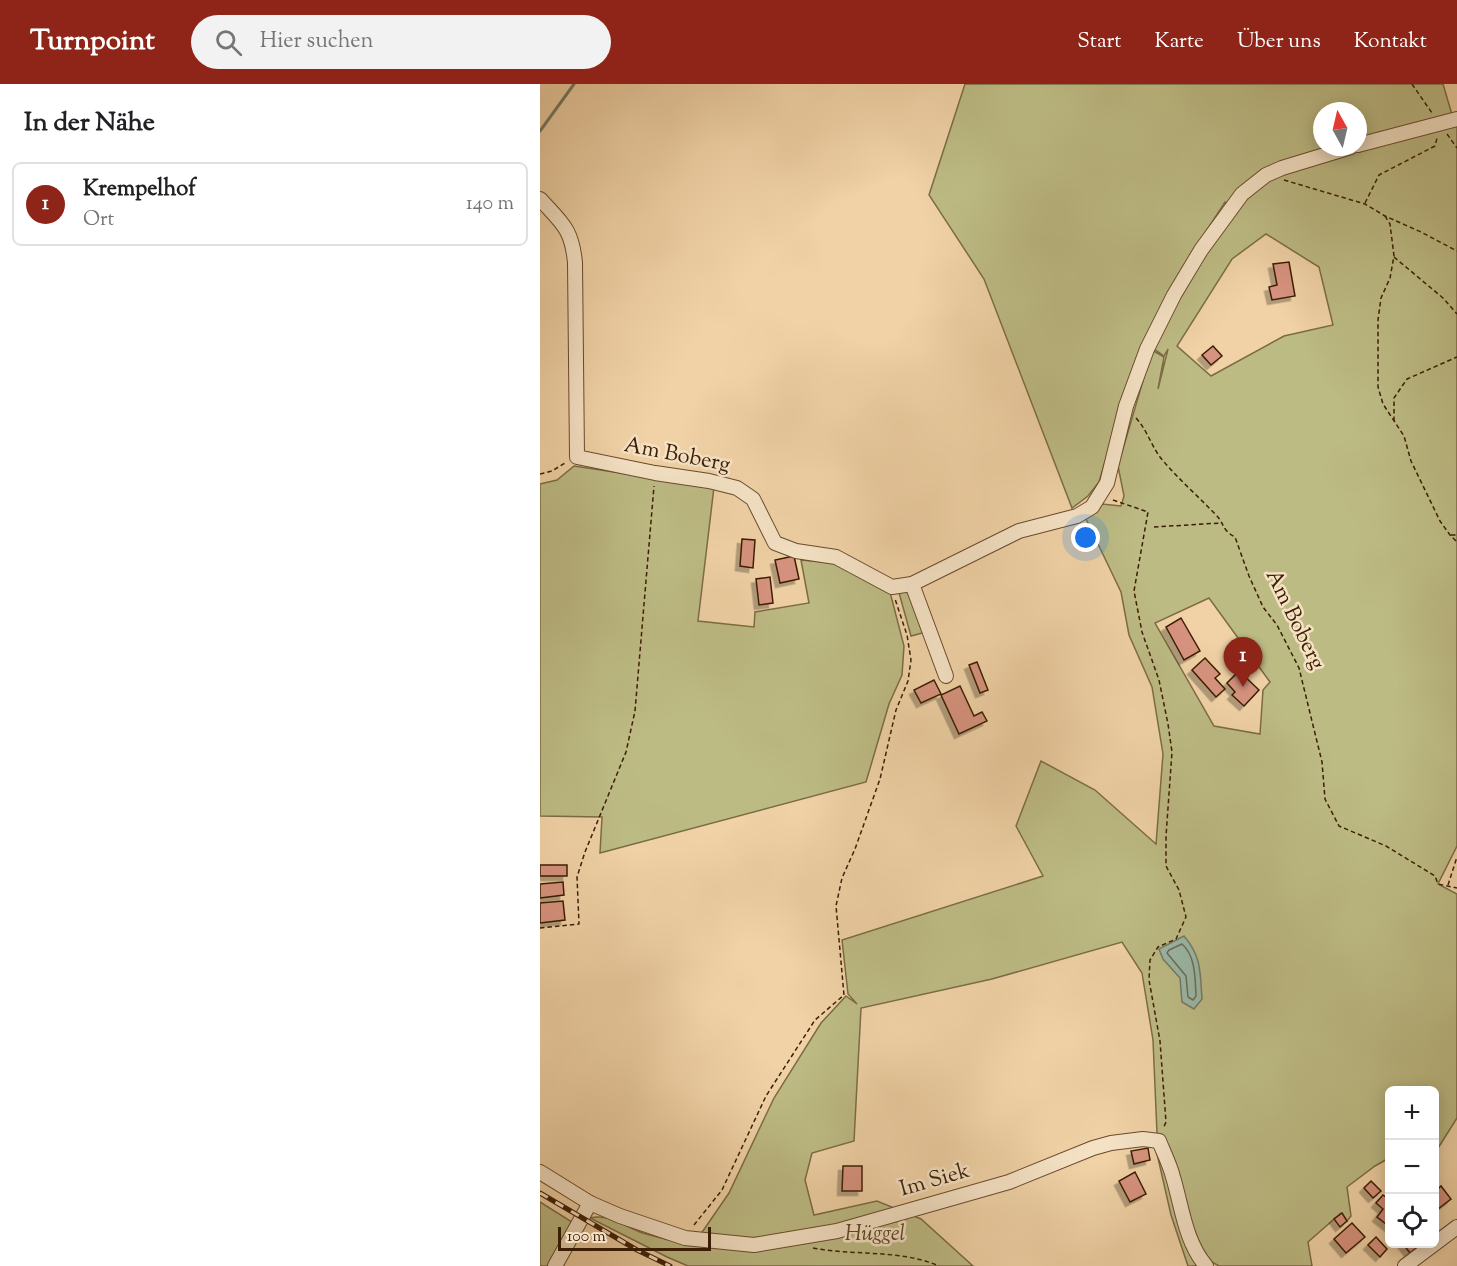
<!DOCTYPE html>
<html lang="de">
<meta charset="utf-8">
<style>
:root{--surface:#fff;--page:#f2f2f2;--text:#202124;--muted:#757577;--line:#e0e0e0;--accent:#8f2418}
body{margin:0;font-family:"Sorts Mill Goudy",serif;background:var(--page);color:var(--text)}
.controls{position:absolute;right:18px;bottom:18px;display:grid;overflow:hidden;border-radius:9px;box-shadow:0 3px 15px #0003}
.controls button{width:54px;height:54px;display:grid;place-items:center;padding:0;border:0;border-bottom:2px solid var(--line);background:var(--surface);color:var(--text);font:30px sans-serif}
.compass{position:absolute;left:773px;top:18px;width:54px;height:54px;border-radius:50%;background:var(--surface);box-shadow:0 3px 15px #0003;rotate:352deg}
.scale{position:absolute;left:18px;bottom:15px;width:153px;box-sizing:border-box;padding-left:6px;border:3px solid #3c1e05;border-top:0;font-size:16px;line-height:21px;white-space:nowrap;color:#3c1e05;-webkit-text-stroke:4px #f5e2c5;paint-order:stroke}
.you{position:absolute;left:546px;top:454px;width:21px;height:21px;margin:-15px;border:4px solid #fff;border-radius:50%;background:#1a73e8;box-shadow:0 0 0 9px #1a73e833}
.badge{display:grid;place-items:center;width:39px;height:39px;border-radius:50%;background:var(--accent);color:#fff;font-size:20px;font-weight:700}
.pin{position:absolute;translate:-50% -50px;filter:drop-shadow(0 2px 3px #0008)}
.pin::after{content:'';position:absolute;top:32px;width:21px;height:18px;background:inherit;clip-path:polygon(0 0,100% 0,50% 100%)}
.list{margin:0;padding:0;list-style:none}
h2{display:flex;justify-content:space-between;align-items:center;height:78px;margin:0;padding:0 24px;font-size:26px}
h2 small{font-size:20px;font-weight:400;color:var(--muted)}
.list li{display:grid;grid-template-columns:39px 1fr auto;gap:18px;align-items:center;box-sizing:border-box;height:84px;margin:0 12px 12px;padding:0 12px;border:2px solid var(--line);border-radius:9px}
.list b{display:block;font-size:22px;white-space:nowrap}
.list p{margin:0;font-size:20px;white-space:nowrap;color:var(--muted)}
.list em{font-size:20px;font-style:normal;color:var(--muted)}
.icon{flex:none;width:33px;height:33px;fill:none;stroke:currentColor;stroke-width:2;stroke-linecap:round;stroke-linejoin:round}
.map{position:relative;flex:none;width:917px;height:1182px;overflow:hidden}
header{display:flex;align-items:center;gap:36px;box-sizing:border-box;height:84px;padding:0 30px;background:var(--accent);color:#fff}
header strong{font-size:28px}
nav{display:flex;gap:33px;margin-inline-start:auto;font-size:21px}
.search{width:420px;height:54px;background:var(--page);display:flex;align-items:center;gap:15px;box-sizing:border-box;padding:0 21px;border-radius:33px;color:var(--muted);font-size:22px}
main{display:flex}
aside{flex:1;background:var(--surface)}
.map>svg:first-child{display:block}
.green{fill:#bdbb84;stroke:#7c6c44;stroke-width:1.5;fill-rule:evenodd}
.water{fill:#9ab8a7;stroke:#747a66;stroke-width:1.5}
.lines{fill:none;stroke-linecap:round;stroke-linejoin:round}
.shore{stroke:#6b6b56;stroke-width:1.5}
.stream{stroke:#747a66;stroke-width:3}
.building{fill:#d7937f;stroke:#3c1e05;stroke-width:1.5;filter:url(#shadow)}
.minor-casing{stroke:#694b2d;stroke-width:16}
.path{stroke:#3c1e05;stroke-width:1.5;stroke-dasharray:4.5 3;stroke-linecap:butt}
.minor{stroke:#f5e2c5;stroke-width:14}
.rail-casing{stroke:#3c1e05;stroke-width:5}
.rail{stroke:#f5e2c5;stroke-width:3;stroke-dasharray:9;stroke-linecap:butt}
.labels{text-anchor:middle;dominant-baseline:central;stroke-width:5;stroke-linejoin:round;paint-order:stroke}
.street-label{font-size:22px;fill:#3c1e05;stroke:#f5e2c5}
.park-label{font-size:22px;font-style:italic;fill:#5c4525;stroke:#f5e2c5}
</style>
<header>
<strong>Turnpoint</strong>
<div class="search"><svg class="icon" aria-label="search" viewBox="0 0 24 24"><circle cx="10" cy="10" r="6"/><path d="M15 15l6 6"/></svg>Hier suchen</div>
<nav><a>Start</a><a>Karte</a><a>Über uns</a><a>Kontakt</a></nav>
</header>
<main>
<aside>
<h2>In der Nähe<small></small></h2>
<ul class="list">
<li><span class="badge">1</span><div><b>Krempelhof</b><p>Ort</p></div><em>140 m</em></li>
</ul>
</aside>
<div class="map">
<svg width="917" height="1182" viewBox="0 0 917 1182">
<defs>
<filter id="shadow"><feDropShadow dx="-4.5" dy="4.5" stdDeviation="0" flood-color="#0004"/></filter>
</defs>
<rect width="100%" height="100%" fill="#f0d2a6"/>
<filter id="stains"><feTurbulence type="fractalNoise" baseFrequency=".00333" numOctaves="4"/><feColorMatrix values="0 0 0 0 .2 0 0 0 0 .09 0 0 0 0 .02 0 0 0 .5 -.17"/></filter>
<radialGradient id="worn" r=".72"><stop offset=".6" stop-color="#630" stop-opacity="0"/><stop offset="1" stop-color="#630" stop-opacity=".3"/></radialGradient>
<g class="green">
<path d="M425,0H903L915,41L917,40V762L898,800L917,810V1034L895,1069L894,1006H850L849,1074L835,1082L807,1103L811,1132L807,1137L801,1129L768,1158L772,1182H679L670,1177L664,1182H648L631,1131L615,1061L617,1049L613,956L602,889L582,858L452,895L321,924L314,1057L272,1069L265,1096L274,1131L337,1117L381,1135L433,1182H148L127,1173L50,1134C70,1129 85,1143 103,1149C120,1154 137,1159 154,1160L189,1109L234,1014L281,939L306,912L317,920L308,910L302,856L503,792L476,742L501,677L555,706L616,760L623,670L612,603L589,551L581,508L546,435L562,420L581,422L584,412L578,382L612,266L624,273L618,305L628,265L624,272L613,264L637,213L693,130L685,118L659,158L582,321L559,398L548,412L532,424L444,195L389,111ZM782,27H818V63H782ZM726,150L779,183L793,241L744,252L671,292L637,262L692,175ZM669,514L730,598L723,606L720,650L674,642L615,539Z"/>
<polygon points="34,382 174,403 158,537 214,543 215,528 269,519 261,476 294,479 350,508 364,562 362,591 349,620 326,698 60,769 62,733 0,732 0,400 17,396"/>
<path d="M358,505C377,505 381,533 386,548L371,552Z"/>
<polygon points="0,1118 32,1138 22,1182 0,1182"/>
</g>
<path class="water" d="M644,852C662,873 660,889 662,915L654,925L642,918L640,894L623,875L619,865Z"/>
<g class="lines">
<path class="shore" d="M642,860C656,872 655,895 656,912L653,916L648,913L646,892L627,869L629,866Z"/>
<polyline class="stream" points="0,47 34,0"/>
</g>
<g class="building">
<polygon points="749,178 755,212 732,216 729,203 737,201 733,180"/>
<polygon points="673,262 682,272 671,281 662,271"/>
<polygon points="202,455 215,456 213,484 200,482"/>
<polygon points="254,472 259,495 240,499 235,476"/>
<polygon points="230,493 233,519 219,521 216,495"/>
<polygon points="641,534 660,567 644,576 626,543"/>
<polygon points="665,574 680,590 675,594 685,605 676,613 652,586"/>
<polygon points="437,578 448,606 440,609 429,581"/>
<polygon points="699,587 719,606 704,622 692,611 695,608 687,599"/>
<polygon points="394,596 401,610 381,619 374,606"/>
<polygon points="420,602 434,632 442,628 447,637 419,650 401,611"/>
<rect x="0" y="781" width="27" height="11"/>
<polygon points="23,798 24,811 0,814 0,800"/>
<polygon points="23,817 25,836 0,839 0,819"/>
<polygon points="608,1064 610,1076 594,1080 591,1067"/>
<polygon points="303,1082 322,1082 322,1107 302,1107"/>
<polygon points="595,1088 606,1110 590,1118 579,1097"/>
<polygon points="831,1097 841,1107 833,1114 824,1104"/>
<polygon points="894,1099 899,1104 901,1102 911,1115 894,1128"/>
<polygon points="843,1111 850,1116 850,1143 837,1133 843,1125 836,1119"/>
<polygon points="802,1129 807,1137 800,1143 794,1135"/>
<polygon points="812,1139 825,1153 806,1169 794,1155"/>
<polygon points="836,1153 847,1165 840,1173 828,1161"/>
<polygon points="863,1160 881,1160 870,1169"/>
</g>
<g class="lines">
<g class="minor-casing">
<g id="minor">
<polyline points="818,61 917,35"/>
<path d="M0,115C22,139 32,145 35,179L37,373L115,389L169,397L197,404L213,415L235,459L256,467L296,473L352,503L372,500L479,447L537,432L552,423L567,399L586,322L607,265L634,211L661,166L702,110L726,91L742,84L811,63"/>
<polyline points="372,500 406,592"/>
<path d="M0,1088L50,1119L80,1132L145,1154L214,1161L297,1147L469,1098L553,1064L571,1059L603,1055L619,1057C624,1069 630,1081 633,1093C642,1123 645,1157 666,1182"/>
<polyline points="15,1182 50,1119"/>
<polyline points="865,1182 917,1143"/>
</g>
</g>
<g class="path">
<polyline points="872,0 892,29"/>
<polyline points="907,50 917,64"/>
<polyline points="744,96 825,120 845,132 881,148 917,167"/>
<polyline points="825,119 839,91 895,62 897,54"/>
<polyline points="845,132 850,140 854,172 850,194 841,214 838,236 838,303 843,320 864,352 871,377 900,437 910,451 917,458"/>
<polyline points="854,173 903,214 917,230"/>
<path d="M596,334C607,346 611,361 620,373C637,394 657,411 675,430C685,439 681,446 695,453L709,492L723,523L737,541L759,584L782,678L785,715L799,742L846,762L895,792L898,800L917,804"/>
<polyline points="854,337 854,314 867,295 917,273"/>
<polyline points="0,390 12,387 25,379"/>
<polyline points="573,416 608,428 594,507 602,548 619,596 628,640 632,668 626,752 626,782 639,806 646,833 636,855 618,863 610,876 609,896 620,957 626,1038 623,1045"/>
<polyline points="614,443 681,439"/>
<polyline points="911,451 917,451"/>
<polyline points="908,801 917,773"/>
<polyline points="0,844 39,840 37,793 45,768 86,668 95,627 114,402"/>
<polyline points="154,1141 182,1106 226,1012 275,936 304,911 296,822 302,794 315,765 340,695 356,626 368,597 371,576 367,551 355,515"/>
<path d="M273,1164C314,1172 360,1165 399,1182"/>
</g>
<use href="#minor" class="minor"/>
<g class="rail-casing">
<polyline id="rail" points="0,1109 97,1166 130,1182"/>
</g>
<use href="#rail" class="rail"/>
</g>
<g class="labels">
<g class="street-label">
<text transform="translate(137 372) rotate(11)">Am Boberg</text>
<text transform="translate(754 536) rotate(64)">Am Boberg</text>
<text transform="translate(395 1097) rotate(-16)">Im Siek</text>
</g>
<g class="park-label">
<text x="335" y="1151">Hüggel</text>
</g>
</g>
<rect width="100%" height="100%" filter="url(#stains)"/>
<rect width="100%" height="100%" fill="url(#worn)"/>
</svg>
<div class="controls">
<button>+</button>
<button>−</button>
<button><svg class="icon" aria-label="locate" viewBox="0 0 24 24"><circle cx="12" cy="12" r="6"/><path d="M12 2v4M12 18v4M2 12h4M18 12h4"/></svg></button>
</div>
<svg class="compass" viewBox="-18 -18 36 36"><path d="M0-13l5 13h-10z" fill="#e53935"/><path d="M0 13l5-13h-10z" fill="#757577"/></svg>
<div class="scale">100 m</div>
<div class="you"></div>
<div class="pin badge" style="left:703px;top:603px">1</div>
</div>
</main>
